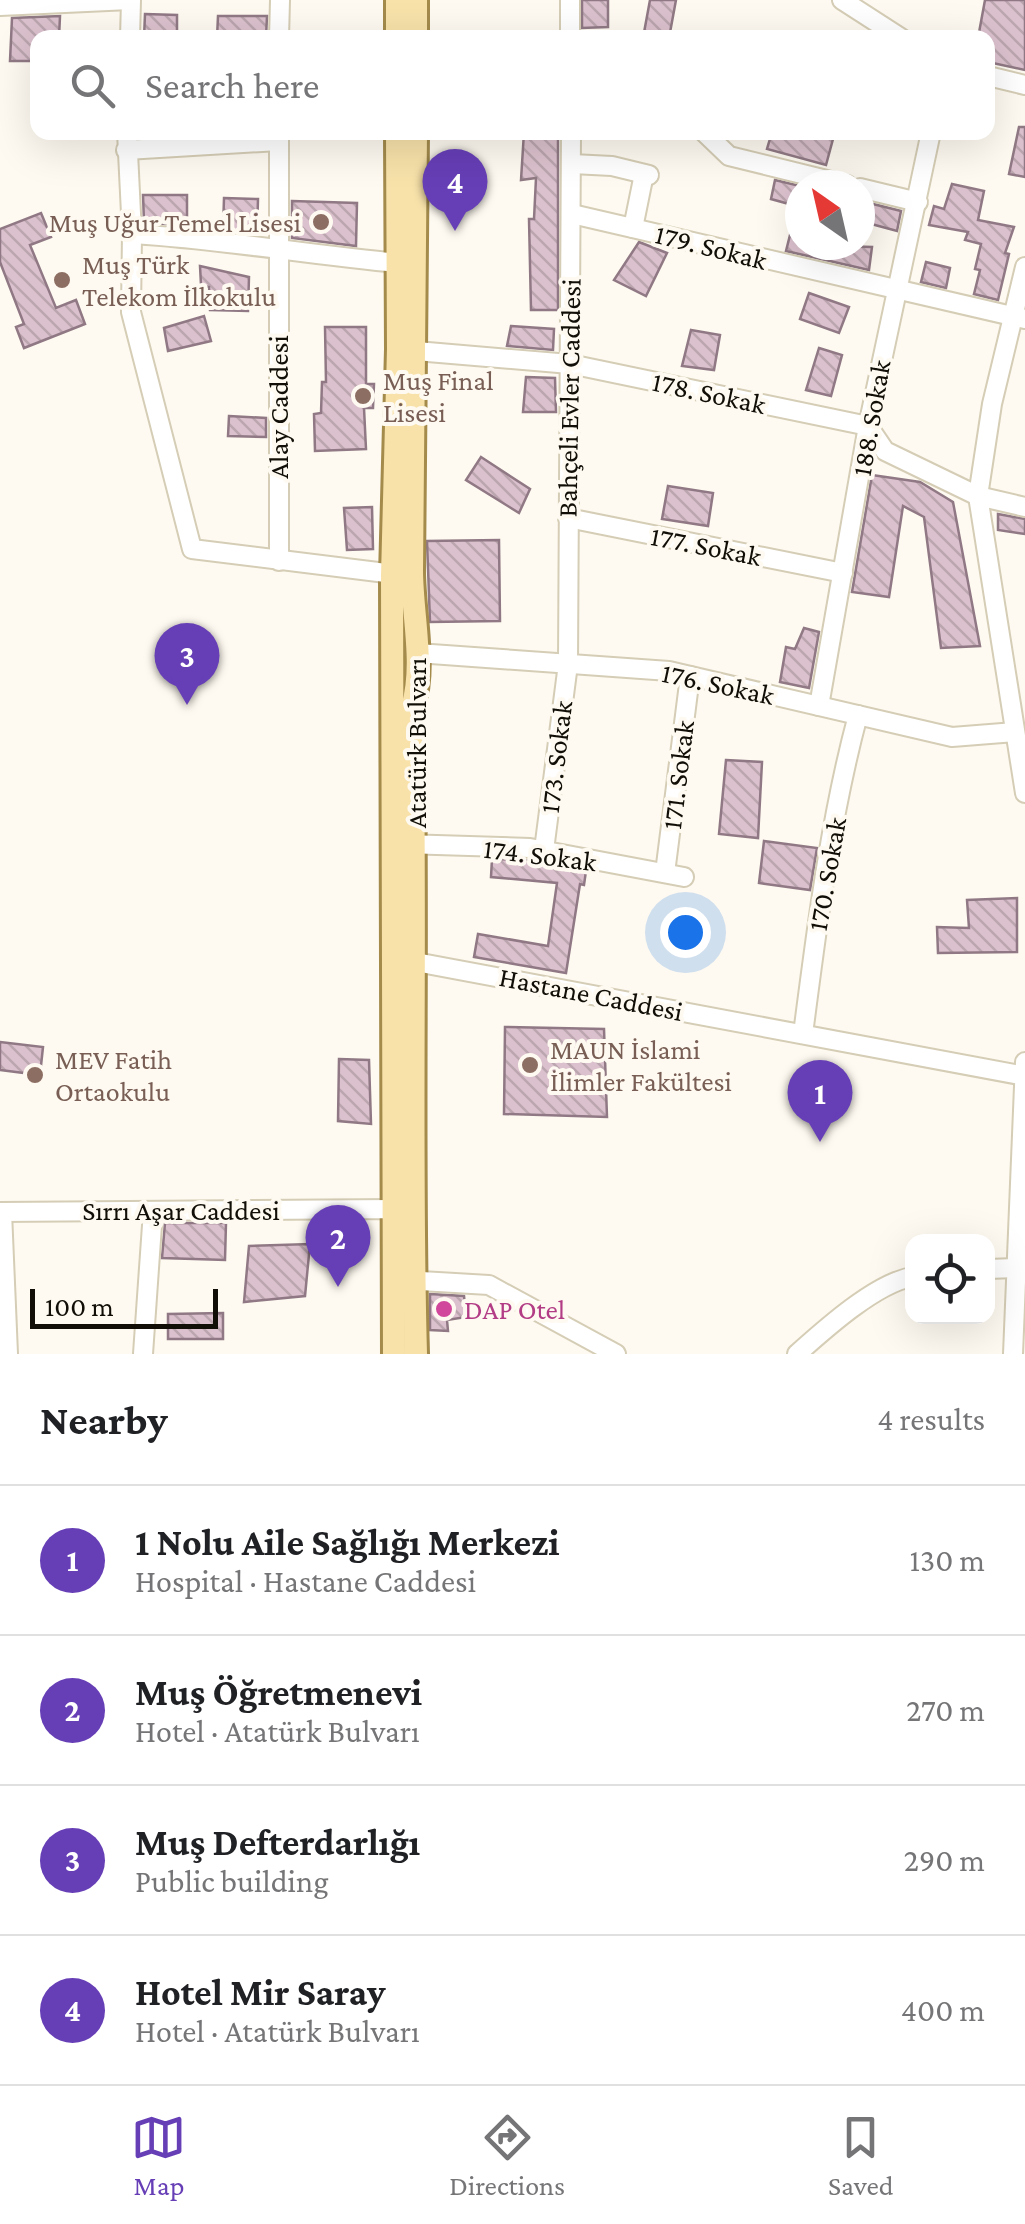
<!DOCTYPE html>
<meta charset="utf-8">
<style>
:root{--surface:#fff;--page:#f2f2f2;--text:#202124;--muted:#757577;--line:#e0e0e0;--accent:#663eb6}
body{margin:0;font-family:"Crimson Pro",serif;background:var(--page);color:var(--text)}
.controls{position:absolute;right:30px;bottom:30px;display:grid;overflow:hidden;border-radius:20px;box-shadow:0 10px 40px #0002}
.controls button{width:90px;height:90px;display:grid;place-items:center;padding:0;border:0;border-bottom:2px solid var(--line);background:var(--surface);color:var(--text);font:50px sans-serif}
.compass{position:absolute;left:785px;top:170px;width:90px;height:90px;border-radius:50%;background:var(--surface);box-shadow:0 10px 40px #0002;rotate:326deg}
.scale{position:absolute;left:30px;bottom:25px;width:188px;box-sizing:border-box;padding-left:10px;border:5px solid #100e06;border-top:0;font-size:28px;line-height:35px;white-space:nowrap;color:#100e06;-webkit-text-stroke:8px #fefaf1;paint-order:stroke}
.you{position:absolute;left:685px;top:932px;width:35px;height:35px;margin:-25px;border:8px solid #fff;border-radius:50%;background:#1a73e8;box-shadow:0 0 0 15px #1a73e833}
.badge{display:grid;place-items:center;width:65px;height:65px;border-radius:50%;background:var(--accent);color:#fff;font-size:32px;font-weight:700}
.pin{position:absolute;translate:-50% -82px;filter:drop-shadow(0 2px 5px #0008)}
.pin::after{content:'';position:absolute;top:52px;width:35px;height:30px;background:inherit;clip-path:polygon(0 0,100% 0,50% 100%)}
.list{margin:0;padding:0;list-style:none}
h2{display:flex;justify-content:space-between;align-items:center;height:130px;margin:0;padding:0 40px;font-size:42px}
h2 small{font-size:32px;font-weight:400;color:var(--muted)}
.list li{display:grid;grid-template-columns:65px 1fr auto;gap:30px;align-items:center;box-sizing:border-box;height:150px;padding:0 40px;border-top:2px solid var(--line)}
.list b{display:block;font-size:38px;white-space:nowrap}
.list p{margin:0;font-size:32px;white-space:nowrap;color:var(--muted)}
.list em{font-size:32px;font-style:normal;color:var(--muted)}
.icon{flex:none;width:55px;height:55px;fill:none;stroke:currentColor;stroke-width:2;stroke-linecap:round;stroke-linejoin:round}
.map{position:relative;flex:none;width:1025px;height:1354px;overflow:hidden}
.search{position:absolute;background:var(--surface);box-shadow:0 10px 40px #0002;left:30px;right:30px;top:30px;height:110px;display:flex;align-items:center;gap:25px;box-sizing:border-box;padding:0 35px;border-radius:20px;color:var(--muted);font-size:38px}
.sheet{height:730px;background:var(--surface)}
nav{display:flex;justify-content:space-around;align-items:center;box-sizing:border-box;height:140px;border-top:2px solid var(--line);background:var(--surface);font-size:28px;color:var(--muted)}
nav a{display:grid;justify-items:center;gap:5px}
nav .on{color:var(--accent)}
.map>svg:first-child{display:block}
.building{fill:url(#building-back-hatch);stroke:#907984;stroke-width:2.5}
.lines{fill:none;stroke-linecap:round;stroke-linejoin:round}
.minor-casing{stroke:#d5cdb5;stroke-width:22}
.major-casing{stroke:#a48b4c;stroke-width:28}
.minor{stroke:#fff;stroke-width:18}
.major{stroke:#f8e2aa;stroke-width:22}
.education-dot{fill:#8d6e63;stroke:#fefaf1;stroke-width:4}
.hotel-dot{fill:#d1479c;stroke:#fefaf1;stroke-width:4}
.labels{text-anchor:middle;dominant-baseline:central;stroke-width:8;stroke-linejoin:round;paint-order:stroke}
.education-label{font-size:28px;fill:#785e54;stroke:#fefaf1;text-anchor:start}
.street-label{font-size:28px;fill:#100e06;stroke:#fefaf1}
.hotel-label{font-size:28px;fill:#b23c85;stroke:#fefaf1;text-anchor:start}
</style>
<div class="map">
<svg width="1025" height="1354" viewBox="0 0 1025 1354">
<defs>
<pattern id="building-back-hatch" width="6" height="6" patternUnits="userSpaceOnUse" patternTransform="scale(2.5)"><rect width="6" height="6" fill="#dbc1cd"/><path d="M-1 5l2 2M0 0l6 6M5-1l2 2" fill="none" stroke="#bba5af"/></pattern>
</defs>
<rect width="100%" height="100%" fill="#fefaf1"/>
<g class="building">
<polygon points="582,0 608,0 608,27 582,28"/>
<polygon points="650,0 676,0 669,38 643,38"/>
<polygon points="985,0 1025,0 1025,70 988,62 988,38 978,38"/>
<polygon points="145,14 177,15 177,38 144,38"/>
<polygon points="60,16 59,38 38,38 38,61 10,61 12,18"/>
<polygon points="218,16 267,16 266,38 217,38"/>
<polygon points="1019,127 1025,127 1025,177 1009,174"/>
<polygon points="524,132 558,132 558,310 531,310 529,219 534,219 536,178 521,180"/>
<polygon points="772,132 811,132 833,139 826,165 767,149"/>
<polygon points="775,180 800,186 800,207 771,199"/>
<polygon points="952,184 984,191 978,220 1014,227 1005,253 1009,254 998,300 974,294 980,270 975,269 981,244 965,240 968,232 929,225 934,206 944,209"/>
<polygon points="143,195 187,195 187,226 144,222"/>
<polygon points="224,198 258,199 257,234 223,230"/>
<polygon points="292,201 357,203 356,246 292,238"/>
<polygon points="869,203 901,211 897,231 864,222"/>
<polygon points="41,213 51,237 30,245 56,308 76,300 85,324 24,348 16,327 24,324 0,262 0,229"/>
<polygon points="792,227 800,229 800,245 872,247 869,270 786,251"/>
<polygon points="639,242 667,253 646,296 614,280"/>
<polygon points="926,262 950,268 946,288 921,282"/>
<polygon points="200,266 249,277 248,311 210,310 209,287 201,285"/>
<polygon points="809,293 849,307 839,333 800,319"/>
<polygon points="204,316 211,341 168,351 164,328"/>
<polygon points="511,326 554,329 553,350 507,346"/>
<polygon points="325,327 366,327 366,384 374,384 373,408 364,408 366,449 315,451 314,414 321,413 322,382 326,382"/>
<polygon points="691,330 720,335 714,370 682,366"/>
<polygon points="819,348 842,355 831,396 806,390"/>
<polygon points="526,377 555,378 556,412 523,412"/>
<polygon points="229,416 266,418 266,437 228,436"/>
<polygon points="481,457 530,489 519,513 466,480"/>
<polygon points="872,475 920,482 953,502 980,646 941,648 924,517 903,506 889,597 852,592"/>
<polygon points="668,486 713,493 708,526 662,519"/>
<polygon points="372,507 373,549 347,550 344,508"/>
<polygon points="998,514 1025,519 1025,534 998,530"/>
<polygon points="499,540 500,621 430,622 427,541"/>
<polygon points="804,628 819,632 809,688 780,682 786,647 795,649"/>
<polygon points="726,760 762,762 758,838 719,834"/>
<polygon points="764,841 817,848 810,890 759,883"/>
<polygon points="492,859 529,860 586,871 584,885 580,884 566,973 474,957 478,934 548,946 557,883 491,877"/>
<polygon points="1017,898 1017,952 938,953 937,927 969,928 967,900"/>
<polygon points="505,1027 604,1029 607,1117 504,1114"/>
<polygon points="0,1042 43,1047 40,1075 0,1070"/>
<polygon points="339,1059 369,1060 371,1124 338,1121"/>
<polygon points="165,1223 226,1223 225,1260 162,1258"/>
<polygon points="310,1244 305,1296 244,1302 249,1246"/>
<polygon points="430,1294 464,1296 466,1317 447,1320 448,1331 430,1330"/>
<polygon points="223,1313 223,1339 168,1339 168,1314"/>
</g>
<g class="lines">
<g class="minor-casing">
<g id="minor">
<polyline points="570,0 570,38"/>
<polyline points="842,0 901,38"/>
<polyline points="0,6 130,0"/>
<polyline points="130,38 131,0"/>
<polyline points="279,38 280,0"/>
<polyline points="988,76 1025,85"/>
<polyline points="127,132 132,234 131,312 192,549 402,575"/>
<polyline points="704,132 729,156 847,185"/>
<polyline points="126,150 279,141"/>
<polyline points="572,164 612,166 649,175"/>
<polyline points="860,188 918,202"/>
<polyline points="572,214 1025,319"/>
<polyline points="633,228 644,174"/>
<path d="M132,234C221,239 309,255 398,263"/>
<polyline points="1025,267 992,404 978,496 1025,793"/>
<polyline points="416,351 570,364 868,426 885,451 978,496 1025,507"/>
<polyline points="568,518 843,573"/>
<polyline points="279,561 279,132"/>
<polyline points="417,653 669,671 952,737 1015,732"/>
<polyline points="819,706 868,426 931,132"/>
<polyline points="404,844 530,848 684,877"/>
<polyline points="544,850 568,664 571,132"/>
<polyline points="665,873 690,676"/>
<polyline points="405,960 1025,1076"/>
<path d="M803,1034C817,927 830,819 858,715"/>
<polyline points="0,1212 395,1209 401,1216"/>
<polyline points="2,1212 8,1354"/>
<polyline points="988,1269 1016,1268"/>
<polyline points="404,1280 489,1285 616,1354"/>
<polyline points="143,1354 153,1211"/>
<path d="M797,1354C825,1329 876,1283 912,1277"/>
<polyline points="1013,1354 1025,1062"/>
</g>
</g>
<g class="major-casing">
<g id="major">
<polyline points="397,0 397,38"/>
<polyline points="416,38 416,0"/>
<polyline points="394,1354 392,576 398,349 397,132"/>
<path d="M416,1354C410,1139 417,923 412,708C425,664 412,615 412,570C412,424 416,278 416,132"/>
</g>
</g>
<use href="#minor" class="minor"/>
<use href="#major" class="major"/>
</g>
<g class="education-dot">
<circle cx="321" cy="222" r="10"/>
<circle cx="62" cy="280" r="10"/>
<circle cx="363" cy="396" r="10"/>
<circle cx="530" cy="1065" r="10"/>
<circle cx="35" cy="1075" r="10"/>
</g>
<circle class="hotel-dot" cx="444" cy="1309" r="10"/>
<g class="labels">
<g class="education-label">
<text x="301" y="222" text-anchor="end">Muş Uğur Temel Lisesi</text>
<text x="82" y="264">Muş Türk<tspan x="82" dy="32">Telekom İlkokulu</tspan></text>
<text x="383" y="380">Muş Final<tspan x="383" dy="32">Lisesi</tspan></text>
<text x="550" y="1049">MAUN İslami<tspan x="550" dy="32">İlimler Fakültesi</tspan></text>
<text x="55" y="1059">MEV Fatih<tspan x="55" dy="32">Ortaokulu</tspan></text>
</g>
<g class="street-label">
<text transform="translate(711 247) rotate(14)">179. Sokak</text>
<text transform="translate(709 393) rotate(12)">178. Sokak</text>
<text transform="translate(569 398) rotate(-89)">Bahçeli Evler Caddesi</text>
<text transform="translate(278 407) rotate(-90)">Alay Caddesi</text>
<text transform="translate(871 418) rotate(-80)">188. Sokak</text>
<text transform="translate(706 546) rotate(11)">177. Sokak</text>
<text transform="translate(718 684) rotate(12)">176. Sokak</text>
<text transform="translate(416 743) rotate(-90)">Atatürk Bulvarı</text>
<text transform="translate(556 757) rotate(-83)">173. Sokak</text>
<text transform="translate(678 775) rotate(-83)">171. Sokak</text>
<text transform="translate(540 855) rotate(7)">174. Sokak</text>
<text transform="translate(827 874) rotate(-80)">170. Sokak</text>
<text transform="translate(591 994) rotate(11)">Hastane Caddesi</text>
<text x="181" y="1210">Sırrı Aşar Caddesi</text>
</g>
<g class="hotel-label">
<text x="464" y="1309">DAP Otel</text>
</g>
</g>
</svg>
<div class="controls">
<button><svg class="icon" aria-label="locate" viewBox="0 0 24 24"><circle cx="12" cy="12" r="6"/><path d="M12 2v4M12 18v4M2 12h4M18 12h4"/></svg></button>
</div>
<svg class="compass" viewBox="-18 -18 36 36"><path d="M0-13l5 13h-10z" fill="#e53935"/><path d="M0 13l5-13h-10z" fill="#757577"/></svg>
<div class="scale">100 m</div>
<div class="you"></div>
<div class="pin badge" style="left:820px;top:1142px">1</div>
<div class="pin badge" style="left:338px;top:1287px">2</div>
<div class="pin badge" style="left:187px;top:705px">3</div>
<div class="pin badge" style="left:455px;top:231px">4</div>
<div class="search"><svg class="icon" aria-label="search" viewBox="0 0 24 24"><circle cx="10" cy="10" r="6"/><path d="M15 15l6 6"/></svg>Search here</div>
</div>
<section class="sheet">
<h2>Nearby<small>4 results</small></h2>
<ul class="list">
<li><span class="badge">1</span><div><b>1 Nolu Aile Sağlığı Merkezi</b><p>Hospital · Hastane Caddesi</p></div><em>130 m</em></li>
<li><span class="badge">2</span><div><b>Muş Öğretmenevi</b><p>Hotel · Atatürk Bulvarı</p></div><em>270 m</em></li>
<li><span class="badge">3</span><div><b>Muş Defterdarlığı</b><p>Public building</p></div><em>290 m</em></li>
<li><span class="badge">4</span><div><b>Hotel Mir Saray</b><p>Hotel · Atatürk Bulvarı</p></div><em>400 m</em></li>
</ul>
</section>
<nav>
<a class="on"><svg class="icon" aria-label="map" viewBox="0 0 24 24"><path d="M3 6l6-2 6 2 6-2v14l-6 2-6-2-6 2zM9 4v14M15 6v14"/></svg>Map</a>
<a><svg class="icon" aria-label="directions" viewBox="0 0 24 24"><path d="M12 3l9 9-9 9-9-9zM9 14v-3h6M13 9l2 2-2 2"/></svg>Directions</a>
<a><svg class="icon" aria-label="saved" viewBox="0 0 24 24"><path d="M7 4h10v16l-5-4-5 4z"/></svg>Saved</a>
</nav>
